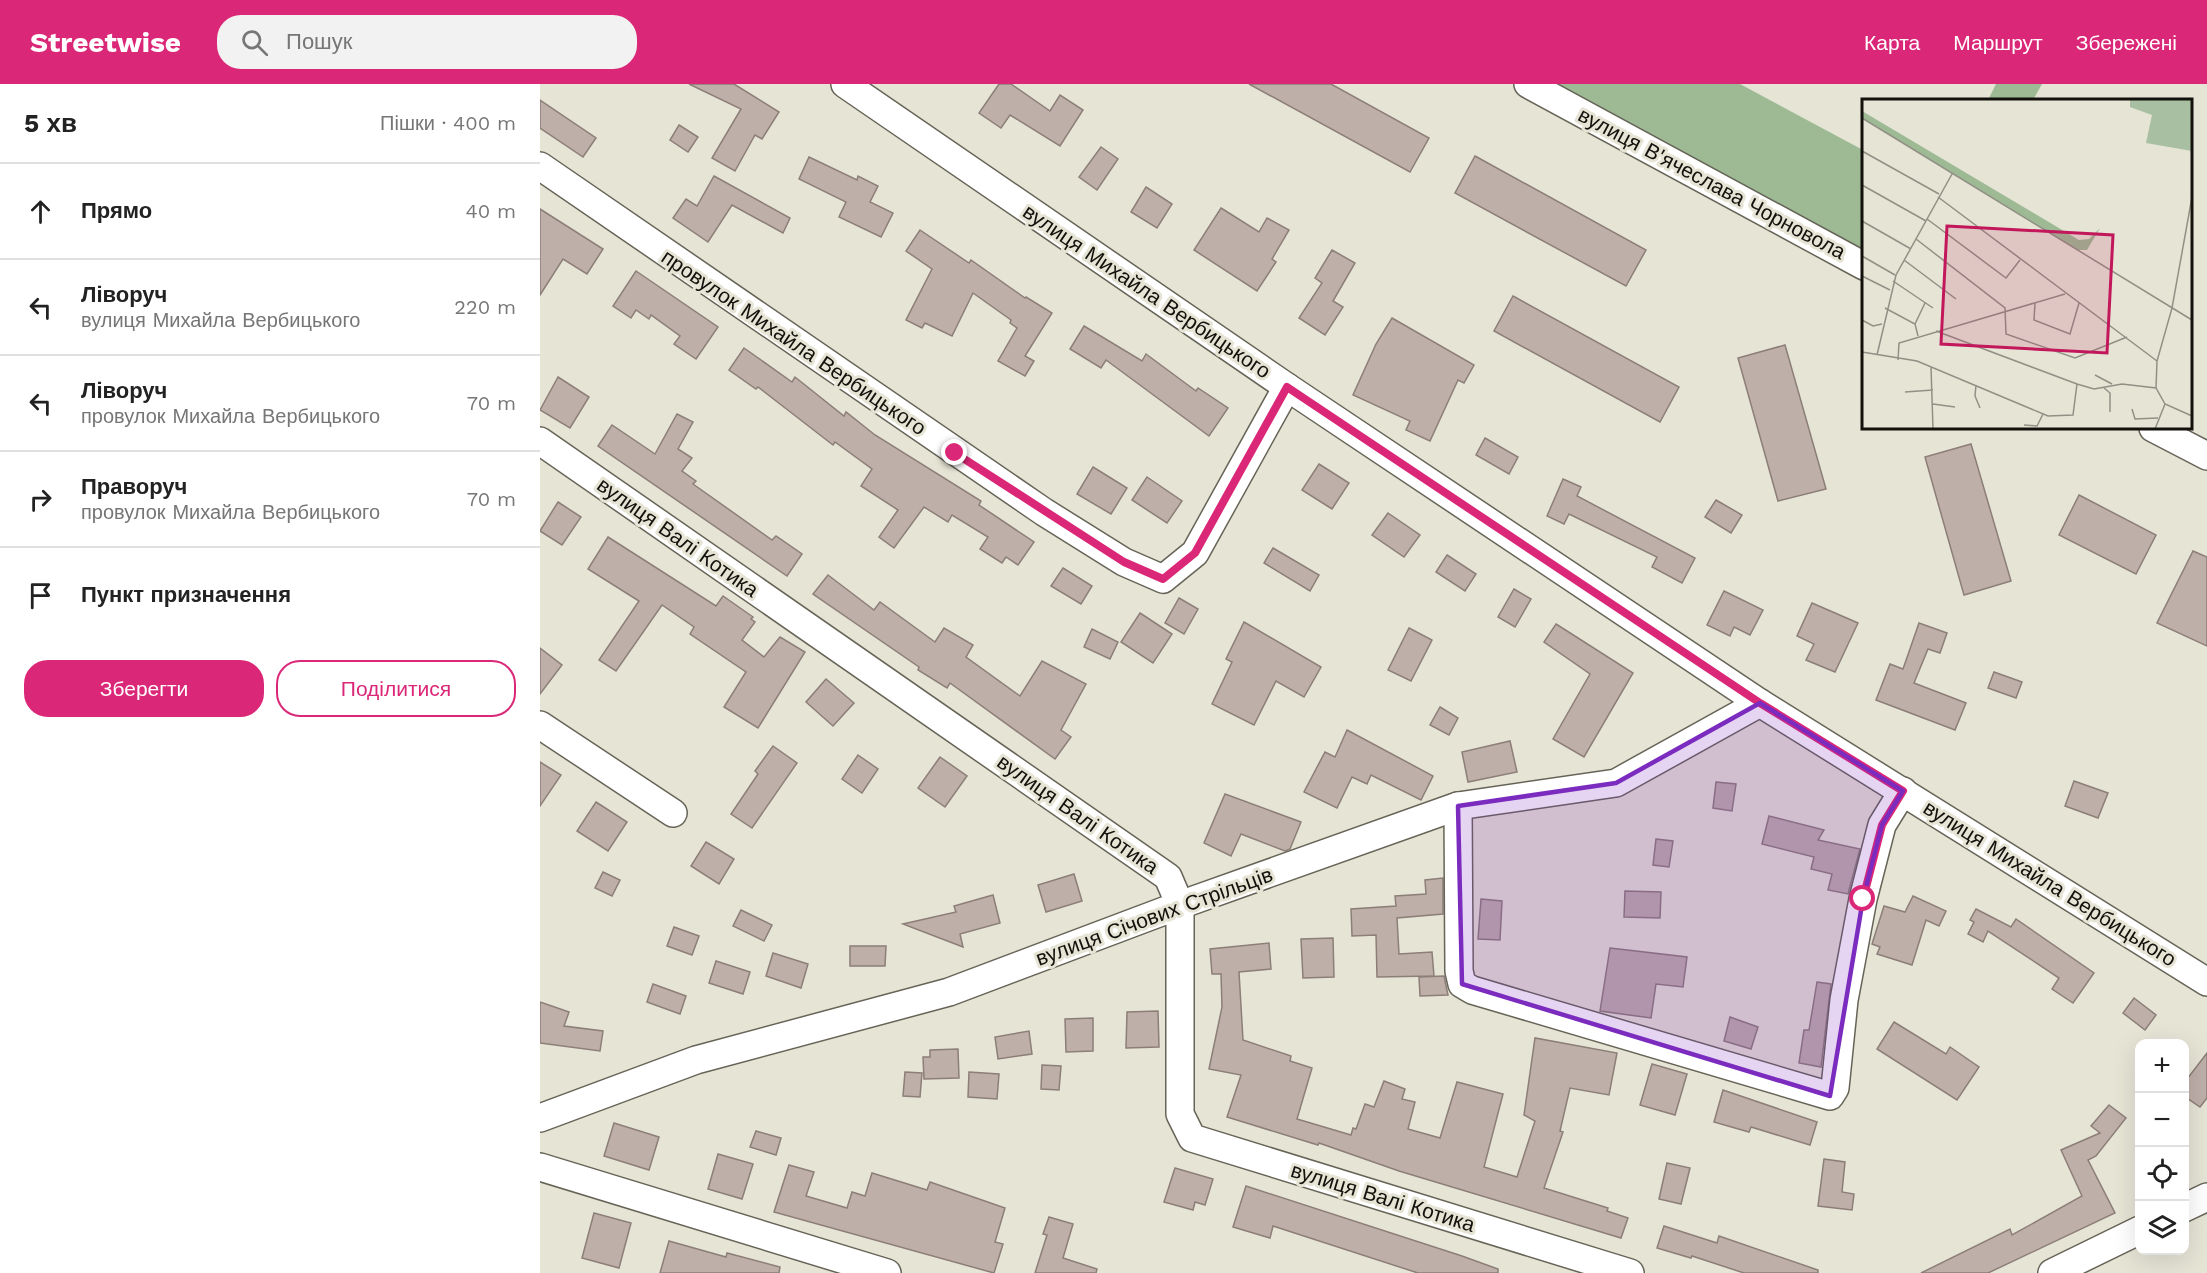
<!DOCTYPE html>
<html lang="uk">
<meta charset="utf-8">
<style>
:root{--surface:#fff;--page:#f2f2f2;--text:#222;--muted:#767676;--line:#e0e0e0;--accent:#db2777}
body{margin:0;font-family:"Work Sans",sans-serif;background:var(--page);color:var(--text)}
.controls{position:absolute;right:18px;bottom:18px;display:grid;overflow:hidden;border-radius:12px;box-shadow:0 6px 24px #0002}
.controls button{width:54px;height:54px;display:grid;place-items:center;padding:0;border:0;border-bottom:2px solid var(--line);background:var(--surface);color:var(--text);font:30px sans-serif}
.stop{position:absolute;width:18px;height:18px;margin:-14px;border:4px solid #db2777;border-radius:50%;background:#fff}
.stop.end{background:#db2777;border-color:#fff;box-shadow:0 2px 6px #0008}
.list{margin:0;padding:0;list-style:none}
h2{display:flex;justify-content:space-between;align-items:center;height:78px;margin:0;padding:0 24px;font-size:26px}
h2 small{font-size:20px;font-weight:400;color:var(--muted)}
.list li{display:grid;grid-template-columns:39px 1fr auto;gap:18px;align-items:center;box-sizing:border-box;height:96px;padding:0 24px;border-top:2px solid var(--line)}
.list b{display:block;font-size:22px;white-space:nowrap}
.list p{margin:0;font-size:20px;white-space:nowrap;color:var(--muted)}
.list em{font-size:20px;font-style:normal;color:var(--muted)}
.actions{display:flex;gap:12px;padding:18px 24px}
.actions a{flex:1;padding:14px 0;border:2px solid var(--accent);border-radius:24px;text-align:center;font-size:21px;color:var(--accent)}
.actions .main{background:var(--accent);color:#fff}
.icon{flex:none;width:33px;height:33px;fill:none;stroke:currentColor;stroke-width:2;stroke-linecap:round;stroke-linejoin:round}
.map{position:relative;flex:none;width:1667px;height:1189px;overflow:hidden}
header{display:flex;align-items:center;gap:36px;box-sizing:border-box;height:84px;padding:0 30px;background:var(--accent);color:#fff}
header strong{font-size:28px}
nav{display:flex;gap:33px;margin-inline-start:auto;font-size:21px}
.search{width:420px;height:54px;background:var(--page);display:flex;align-items:center;gap:15px;box-sizing:border-box;padding:0 21px;border-radius:24px;color:var(--muted);font-size:22px}
main{display:flex}
aside{flex:1;background:var(--surface)}
.map>svg:first-child{display:block}
.forest{fill:#9dba95}
.building{fill:#bfafa9;stroke:#8c7e78;stroke-width:1.5}
.lines{fill:none;stroke-linecap:round;stroke-linejoin:round}
.minor-casing{stroke:#666457;stroke-width:30}
.minor{stroke:#fff;stroke-width:27}
.route{stroke:#db2777;stroke-width:8}
.marked{fill:#7b2cbf;fill-opacity:0.2;stroke:#7b2cbf;stroke-width:4.5;stroke-linejoin:round}
.labels{text-anchor:middle;dominant-baseline:central;stroke-width:6;stroke-linejoin:round;paint-order:stroke}
.street-label{font-size:21px;fill:#12110c;stroke:#e6e4d5}
.inset-road{fill:none;stroke:#919085;stroke-width:1.5}
.view{fill:#c2185b;fill-opacity:0.15;stroke:#c2185b;stroke-width:3}
.inset-edge{fill:none;stroke:#12110c;stroke-width:3}
</style>
<header>
<strong>Streetwise</strong>
<div class="search"><svg class="icon" aria-label="search" viewBox="0 0 24 24"><circle cx="10" cy="10" r="6"/><path d="M15 15l6 6"/></svg>Пошук</div>
<nav><a>Карта</a><a>Маршрут</a><a>Збережені</a></nav>
</header>
<main>
<aside>
<h2>5 хв<small>Пішки · 400 m</small></h2>
<ul class="list">
<li><svg class="icon" aria-label="ahead" viewBox="0 0 24 24"><path d="M12 20V5M6 11l6-6 6 6"/></svg><div><b>Прямо</b></div><em>40 m</em></li>
<li><svg class="icon" aria-label="left" viewBox="0 0 24 24"><path d="M17 20v-9H6M10 6l-5 5 5 5"/></svg><div><b>Ліворуч</b><p>вулиця Михайла Вербицького</p></div><em>220 m</em></li>
<li><svg class="icon" aria-label="left" viewBox="0 0 24 24"><path d="M17 20v-9H6M10 6l-5 5 5 5"/></svg><div><b>Ліворуч</b><p>провулок Михайла Вербицького</p></div><em>70 m</em></li>
<li><svg class="icon" aria-label="right" viewBox="0 0 24 24"><path d="M7 20v-9h11M14 6l5 5-5 5"/></svg><div><b>Праворуч</b><p>провулок Михайла Вербицького</p></div><em>70 m</em></li>
<li><svg class="icon" aria-label="arrive" viewBox="0 0 24 24"><path d="M6 21V4h12l-3 4 3 4H6"/></svg><div><b>Пункт призначення</b></div></li>
</ul>
<div class="actions"><a class="main">Зберегти</a><a>Поділитися</a></div>
</aside>
<div class="map">
<svg width="1667" height="1189" viewBox="0 0 1667 1189">
<rect width="100%" height="100%" fill="#e6e4d5"/>
<g class="forest">
<polygon points="988,0 1200,0 1323,66 1323,175"/>
<polygon points="1456,0 1502,0 1493,16 1448,16"/>
</g>
<g class="building">
<polygon points="149,0 194,0 239,28 222,55 215,51 195,87 172,74 201,25"/>
<polygon points="459,0 471,0 510,27 520,11 543,26 520,62 470,31 461,44 439,29"/>
<polygon points="709,0 791,0 889,54 870,88"/>
<polygon points="0,16 56,54 43,73 0,44"/>
<polygon points="139,41 158,53 148,68 130,56"/>
<polygon points="561,63 578,75 557,106 539,93"/>
<polygon points="935,72 1106,166 1086,202 915,109"/>
<polygon points="269,73 317,96 318,92 338,102 330,118 353,129 341,153 299,133 306,118 259,95"/>
<polygon points="174,92 250,134 243,149 192,121 168,158 133,134 146,115 157,122"/>
<polygon points="606,103 632,120 617,144 591,128"/>
<polygon points="681,124 719,148 727,134 749,146 732,175 736,178 717,207 654,166"/>
<polygon points="0,125 63,165 47,190 23,175 0,211"/>
<polygon points="380,146 429,179 431,176 485,214 486,213 512,229 485,272 494,277 485,292 458,277 477,244 470,239 471,236 433,209 412,252 385,239 382,244 366,236 392,185 366,167"/>
<polygon points="792,166 815,179 793,217 803,223 785,251 759,234 782,199 775,194"/>
<polygon points="96,187 178,243 156,275 134,260 140,252 111,231 109,235 96,226 91,234 73,222"/>
<polygon points="973,212 1139,303 1120,338 954,247"/>
<polygon points="852,234 934,281 924,299 918,296 890,357 866,346 870,337 813,311 836,260"/>
<polygon points="544,242 602,277 606,270 656,307 658,304 688,324 669,352 566,276 561,284 530,265"/>
<polygon points="1245,261 1286,405 1238,417 1198,274"/>
<polygon points="204,264 252,298 255,293 304,332 306,328 335,351 441,417 439,421 494,458 478,481 466,473 462,479 440,465 448,453 412,431 408,438 384,423 354,464 339,453 358,426 321,402 332,385 295,358 293,361 218,303 216,305 189,286"/>
<polygon points="18,293 49,313 30,344 0,326"/>
<polygon points="137,330 153,338 138,365 152,374 142,387 156,397 153,400 232,456 236,452 262,470 247,492 58,362 72,341 115,370"/>
<polygon points="945,354 978,373 969,390 936,371"/>
<polygon points="1431,360 1471,497 1424,511 1385,373"/>
<polygon points="779,380 809,399 792,425 762,406"/>
<polygon points="553,383 587,404 571,430 537,410"/>
<polygon points="607,393 642,417 627,439 592,416"/>
<polygon points="1023,395 1041,403 1037,412 1155,474 1142,499 1112,483 1117,473 1029,430 1024,440 1007,432"/>
<polygon points="1539,411 1616,451 1596,490 1519,451"/>
<polygon points="1176,416 1202,431 1191,449 1165,433"/>
<polygon points="18,418 41,433 22,461 0,447"/>
<polygon points="848,429 880,451 864,473 832,451"/>
<polygon points="68,453 176,522 183,512 213,533 211,535 215,538 202,556 224,573 240,553 265,568 218,644 184,623 206,588 150,550 154,543 122,521 76,587 59,576 99,517 48,485"/>
<polygon points="733,464 779,491 770,507 724,479"/>
<polygon points="1653,467 1667,473 1667,562 1617,539"/>
<polygon points="907,471 936,490 925,507 896,488"/>
<polygon points="523,484 552,502 541,520 511,502"/>
<polygon points="288,491 334,526 340,518 395,558 404,544 433,561 426,573 480,612 502,577 546,600 521,646 531,653 515,675 410,599 407,604 378,586 379,583 273,510"/>
<polygon points="974,505 991,515 975,543 958,533"/>
<polygon points="1184,507 1223,526 1210,551 1194,543 1190,552 1167,541"/>
<polygon points="639,514 658,525 644,550 625,539"/>
<polygon points="1272,519 1318,539 1295,588 1266,576 1274,560 1257,552"/>
<polygon points="600,529 632,550 613,579 581,558"/>
<polygon points="704,538 781,583 764,613 736,597 714,641 672,620 692,578 686,575"/>
<polygon points="1379,539 1407,549 1400,569 1388,565 1374,599 1426,619 1415,646 1336,616 1350,580 1363,585"/>
<polygon points="1016,540 1093,589 1044,673 1013,655 1050,590 1004,558"/>
<polygon points="869,544 892,556 871,597 848,586"/>
<polygon points="552,545 578,558 570,575 544,563"/>
<polygon points="0,564 22,581 0,610"/>
<polygon points="1454,588 1482,598 1476,614 1448,604"/>
<polygon points="286,595 314,619 293,642 266,618"/>
<polygon points="900,623 918,634 909,651 890,641"/>
<polygon points="807,646 893,692 881,716 831,691 827,700 812,693 797,724 764,708 785,668 795,673"/>
<polygon points="970,657 977,688 928,698 922,668"/>
<polygon points="233,662 257,679 212,744 191,730 218,690 215,687"/>
<polygon points="318,671 338,685 322,709 302,695"/>
<polygon points="400,673 427,692 405,723 378,704"/>
<polygon points="0,678 21,691 0,722"/>
<polygon points="1534,697 1568,709 1558,734 1525,722"/>
<polygon points="1176,698 1196,700 1192,727 1173,724"/>
<polygon points="685,710 761,738 750,765 745,767 701,750 691,772 664,759"/>
<polygon points="56,718 87,738 68,767 37,747"/>
<polygon points="1229,732 1284,746 1278,756 1320,765 1308,810 1288,806 1292,790 1271,785 1274,773 1222,760"/>
<polygon points="1116,755 1133,757 1129,783 1113,781"/>
<polygon points="166,758 194,775 179,800 151,782"/>
<polygon points="63,788 80,796 72,812 55,804"/>
<polygon points="534,790 542,817 506,828 498,801"/>
<polygon points="903,794 903,830 857,834 859,870 892,868 894,892 837,893 836,851 812,852 811,825 856,822 855,812 886,810 885,796"/>
<polygon points="1085,807 1121,808 1120,834 1084,833"/>
<polygon points="453,811 460,839 420,850 423,863 363,840 416,828 414,822"/>
<polygon points="1373,812 1406,827 1399,842 1386,836 1372,881 1337,870 1340,863 1332,860 1344,822 1365,828"/>
<polygon points="941,815 962,817 960,856 938,855"/>
<polygon points="1436,825 1471,843 1476,835 1554,889 1533,919 1512,905 1519,894 1448,847 1443,858 1428,850 1434,838 1430,836"/>
<polygon points="201,826 232,841 224,857 193,842"/>
<polygon points="134,843 159,852 152,871 127,862"/>
<polygon points="793,854 794,893 763,894 761,855"/>
<polygon points="729,859 731,885 699,888 703,956 751,972 750,977 772,984 757,1035 811,1051 813,1044 816,1045 825,1020 834,1023 844,997 865,1005 862,1015 875,1018 868,1045 900,1054 917,998 963,1010 944,1083 977,1093 995,1037 984,1031 995,954 1077,969 1069,1011 1030,1004 1020,1047 1023,1048 1004,1104 1068,1124 1067,1127 1088,1134 1081,1154 859,1087 779,1059 778,1061 687,1033 701,991 669,985 682,923 681,890 672,890 670,865"/>
<polygon points="310,862 346,862 345,882 310,882"/>
<polygon points="1070,864 1147,873 1143,903 1116,900 1111,934 1060,927"/>
<polygon points="233,869 268,880 261,904 226,892"/>
<polygon points="176,877 210,888 203,910 169,899"/>
<polygon points="904,892 908,911 880,912 879,893"/>
<polygon points="1277,898 1291,900 1281,983 1259,979 1264,946 1269,946"/>
<polygon points="113,900 146,912 140,930 107,918"/>
<polygon points="1594,914 1616,931 1605,946 1583,929"/>
<polygon points="0,918 29,928 24,942 63,947 60,967 0,959"/>
<polygon points="618,927 619,963 586,964 587,928"/>
<polygon points="1190,933 1218,943 1211,965 1184,957"/>
<polygon points="553,934 553,967 526,968 525,935"/>
<polygon points="1354,938 1406,970 1410,963 1439,983 1417,1016 1337,965"/>
<polygon points="489,947 492,970 458,975 455,953"/>
<polygon points="418,965 419,994 384,995 383,973 390,973 390,966"/>
<polygon points="1667,969 1667,1014 1660,1023 1644,1012 1644,999"/>
<polygon points="1112,980 1147,990 1135,1031 1100,1021"/>
<polygon points="502,981 521,982 519,1006 501,1005"/>
<polygon points="365,988 382,989 380,1013 363,1012"/>
<polygon points="429,988 459,990 457,1015 428,1013"/>
<polygon points="1183,1006 1277,1038 1270,1061 1211,1043 1209,1048 1174,1038"/>
<polygon points="1569,1021 1586,1034 1556,1072 1548,1076 1575,1129 1448,1189 1381,1189 1470,1145 1472,1151 1542,1112 1521,1066 1560,1049 1551,1042"/>
<polygon points="74,1039 119,1053 109,1086 64,1072"/>
<polygon points="216,1047 241,1054 236,1071 210,1063"/>
<polygon points="178,1070 213,1080 202,1115 168,1105"/>
<polygon points="1284,1075 1305,1078 1302,1108 1314,1110 1312,1126 1278,1122"/>
<polygon points="1127,1079 1150,1084 1141,1120 1119,1115"/>
<polygon points="249,1081 274,1088 266,1112 307,1124 312,1108 325,1112 332,1089 387,1106 390,1098 465,1124 455,1158 463,1160 454,1189 234,1128"/>
<polygon points="635,1084 673,1095 665,1121 655,1118 653,1126 624,1118"/>
<polygon points="706,1102 922,1172 958,1185 958,1189 878,1189 733,1142 730,1154 693,1143"/>
<polygon points="54,1129 91,1139 79,1184 42,1174"/>
<polygon points="509,1133 533,1140 523,1174 557,1185 556,1189 495,1189 507,1151 503,1150"/>
<polygon points="1124,1142 1177,1159 1179,1152 1278,1186 1278,1189 1204,1189 1152,1172 1151,1174 1117,1164"/>
<polygon points="129,1157 186,1173 187,1169 240,1183 239,1189 120,1189"/>
</g>
<g class="lines">
<g class="minor-casing">
<g id="minor">
<polyline points="305,0 747,303 1220,619 1667,898"/>
<polyline points="988,0 1324,182"/>
<polyline points="0,82 504,428 584,478 623,495 655,469 747,303"/>
<polyline points="1613,344 1667,372"/>
<polyline points="0,357 628,793 640,821 640,1030 652,1054 1090,1189"/>
<polyline points="0,641 133,729"/>
<polyline points="918,722 919,887 922,900 932,906 1290,1012 1295,1004 1304,916 1323,815 1342,741 1363,707"/>
<polyline points="0,1034 156,976 409,908 640,821 918,722 1076,699 1220,619"/>
<polyline points="0,1083 347,1189"/>
<polyline points="1644,1124 1667,1113"/>
<polyline points="1512,1189 1600,1146"/>
</g>
</g>
<use href="#minor" class="minor"/>
</g>
<g class="lines">
<polyline class="route" points="415,369 584,478 623,495 655,469 747,303 1220,619 1363,707 1342,741 1323,815"/>
</g>
<path class="marked" d="M1220,619L1363,707L1342,741L1323,815L1290,1012L922,900L918,722L1076,699Z"/>
<g class="labels">
<g class="street-label">
<text transform="translate(1172 99) rotate(28)">вулиця В'ячеслава Чорновола</text>
<text transform="translate(607 207) rotate(34)">вулиця Михайла Вербицького</text>
<text transform="translate(254 258) rotate(34)">провулок Михайла Вербицького</text>
<text transform="translate(138 453) rotate(35)">вулиця Валі Котика</text>
<text transform="translate(538 730) rotate(35)">вулиця Валі Котика</text>
<text transform="translate(1510 799) rotate(32)">вулиця Михайла Вербицького</text>
<text transform="translate(614 832) rotate(-20)">вулиця Січових Стрільців</text>
<text transform="translate(843 1113) rotate(17)">вулиця Валі Котика</text>
</g>
</g>
<g transform="translate(1322 15)">
<rect width="330" height="330" fill="#e6e4d5"/>
<path d="M268,0H330V52L284,44L290,16L268,8Z" fill="#a8bfa2"/>
<path d="M0,12L217,141L227,140L238,129L225,151H215L0,19Z" fill="#9dba95"/>
<path class="inset-road" d="M0,19L330,221M0,52L77,95M0,86L64,122M76,98L295,262M65,120L144,179L158,161M0,122L49,150M54,140L143,209L144,235L213,259L265,238M0,157L33,176M42,161L94,200M0,177L28,191M31,182L71,209M173,204L172,221L208,235L217,204M23,209L53,225L56,237M0,221L11,227L20,225M53,225L63,204M74,232L215,285M0,253L55,262L186,317L211,316L215,285L232,290L260,285L294,289L303,305L330,317M15,256L34,176L90,75M36,261L37,244L203,195M69,268L71,330M233,276L250,285M114,286L113,297L118,309M242,289L248,294V313M294,289L295,262L310,209L330,98M43,293L71,291M71,305L93,308M270,310L273,320L296,319M162,326L175,327L181,315M293,330L303,305"/>
<path class="view" d="M85,127L251,136L245,254L79,245Z"/>
<rect width="330" height="330" class="inset-edge"/>
</g>
</svg>
<div class="controls">
<button>+</button>
<button>−</button>
<button><svg class="icon" aria-label="locate" viewBox="0 0 24 24"><circle cx="12" cy="12" r="6"/><path d="M12 2v4M12 18v4M2 12h4M18 12h4"/></svg></button>
<button><svg class="icon" aria-label="layers" viewBox="0 0 24 24"><path d="M12 4l9 5-9 5-9-5zM3 14l9 5 9-5"/></svg></button>
</div>
<div class="stop" style="left:1323px;top:815px"></div>
<div class="stop end" style="left:415px;top:369px"></div>
</div>
</main>
